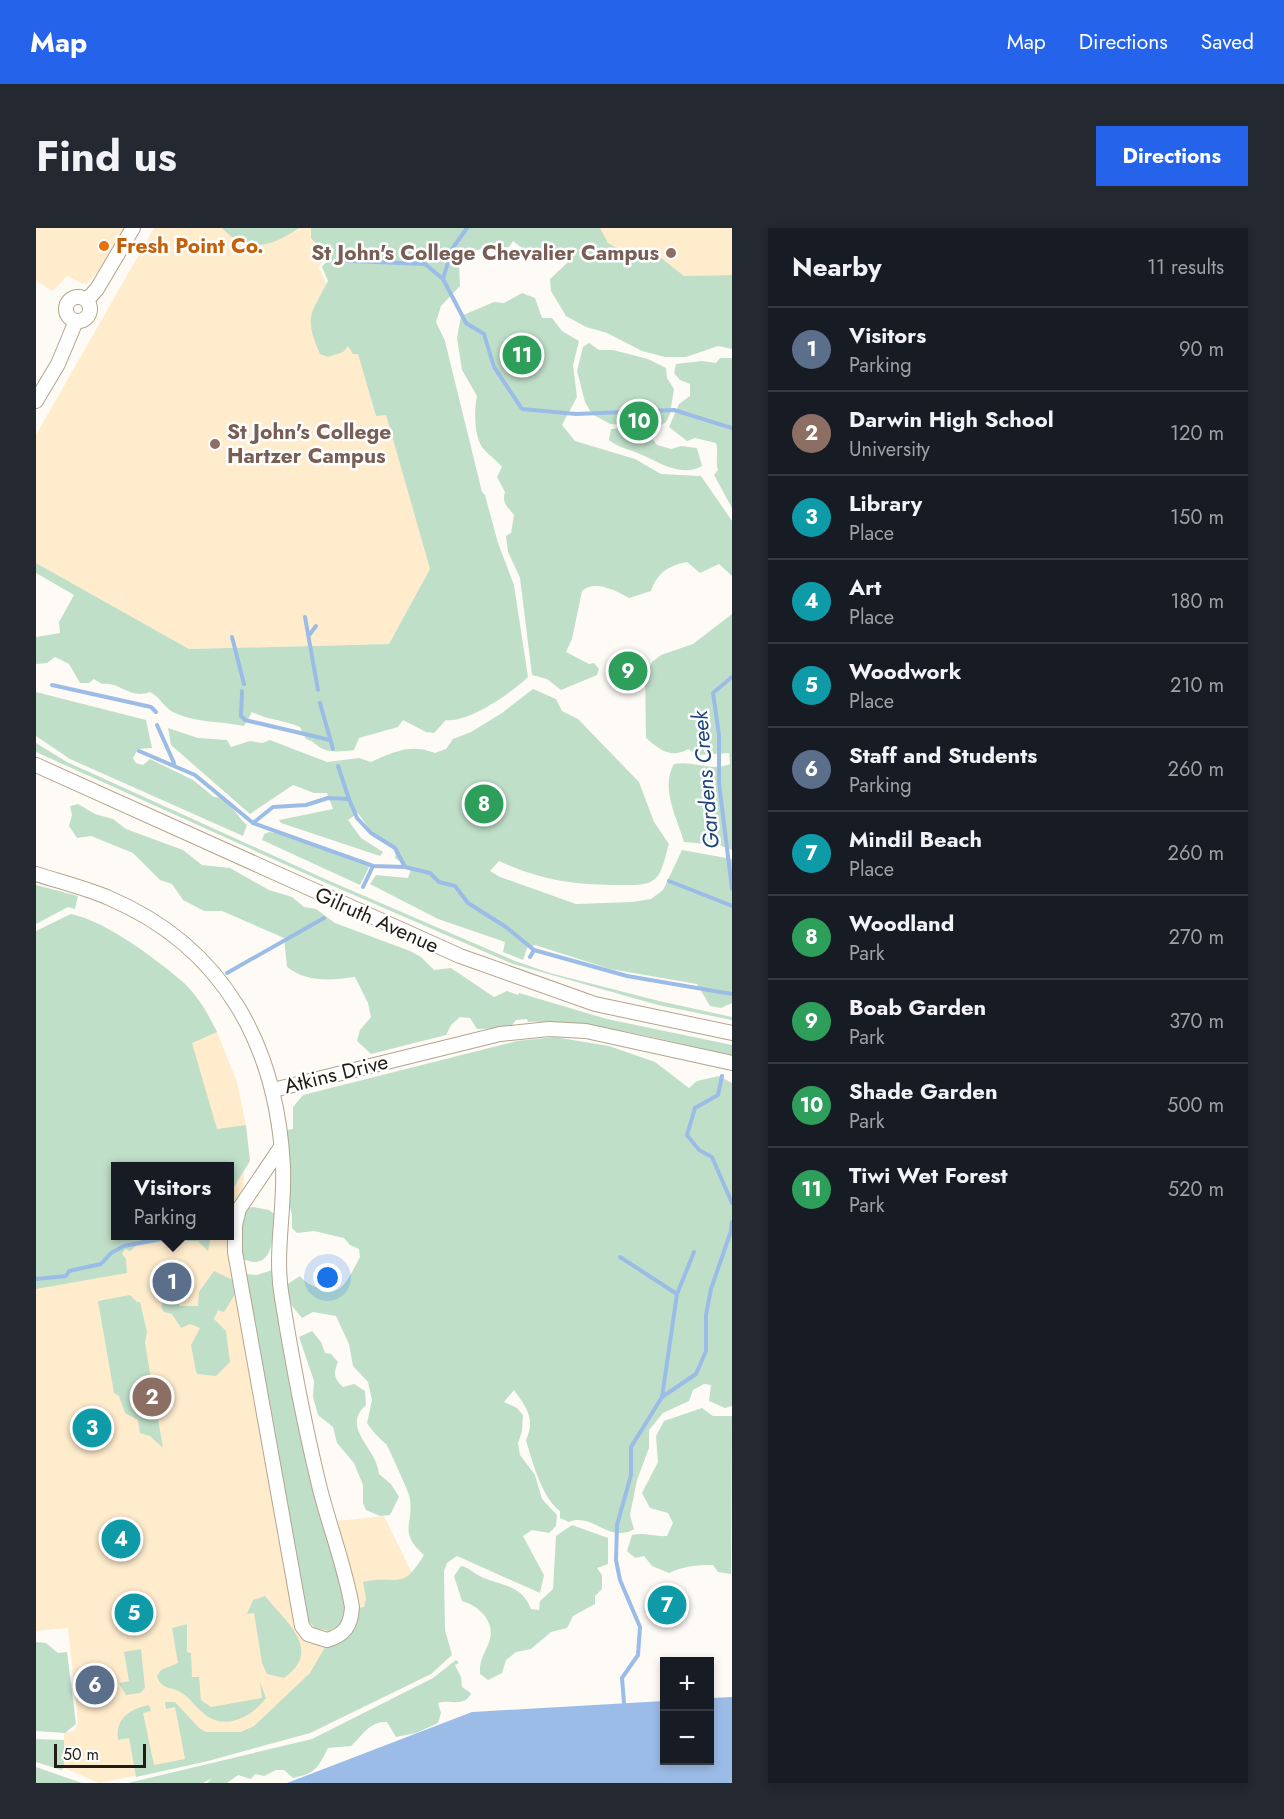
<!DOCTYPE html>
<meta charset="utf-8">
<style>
:root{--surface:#171b24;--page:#242831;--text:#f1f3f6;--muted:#9ea1a6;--line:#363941;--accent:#2563eb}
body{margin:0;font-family:Jost,sans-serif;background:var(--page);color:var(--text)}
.controls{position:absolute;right:18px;bottom:18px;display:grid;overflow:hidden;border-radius:0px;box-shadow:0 3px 9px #0003}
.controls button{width:54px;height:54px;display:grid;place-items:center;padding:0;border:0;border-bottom:2px solid var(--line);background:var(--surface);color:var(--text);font:30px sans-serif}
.scale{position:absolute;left:18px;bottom:15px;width:92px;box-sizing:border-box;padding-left:6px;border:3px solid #221d14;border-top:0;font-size:16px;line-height:21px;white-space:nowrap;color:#221d14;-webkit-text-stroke:4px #fff;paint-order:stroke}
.you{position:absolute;left:292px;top:1050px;width:21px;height:21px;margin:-15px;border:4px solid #fff;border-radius:50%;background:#1a73e8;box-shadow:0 0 0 9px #1a73e833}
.badge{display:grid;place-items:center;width:39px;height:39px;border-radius:50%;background:var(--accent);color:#fff;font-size:20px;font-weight:700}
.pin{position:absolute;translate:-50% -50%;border:3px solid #fff;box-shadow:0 2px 6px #0006}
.popup{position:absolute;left:75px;top:934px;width:123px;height:78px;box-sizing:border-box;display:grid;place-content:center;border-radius:0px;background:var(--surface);filter:drop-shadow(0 2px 4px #0005);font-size:20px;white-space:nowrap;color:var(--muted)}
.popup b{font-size:22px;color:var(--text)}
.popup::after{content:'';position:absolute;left:50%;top:100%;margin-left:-12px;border:12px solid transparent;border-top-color:var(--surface)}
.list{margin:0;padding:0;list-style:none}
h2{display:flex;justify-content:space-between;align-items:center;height:78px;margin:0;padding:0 24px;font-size:26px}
h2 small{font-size:20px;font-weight:400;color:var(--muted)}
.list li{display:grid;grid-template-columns:39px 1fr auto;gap:18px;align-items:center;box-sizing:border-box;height:84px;padding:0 24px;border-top:2px solid var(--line)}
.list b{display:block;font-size:22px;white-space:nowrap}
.list p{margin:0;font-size:20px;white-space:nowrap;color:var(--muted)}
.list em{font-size:20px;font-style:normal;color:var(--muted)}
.map{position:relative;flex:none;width:696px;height:1555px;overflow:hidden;border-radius:0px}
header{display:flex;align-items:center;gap:36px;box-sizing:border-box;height:84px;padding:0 30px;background:var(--accent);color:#fff}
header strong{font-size:28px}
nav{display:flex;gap:33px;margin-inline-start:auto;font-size:21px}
.intro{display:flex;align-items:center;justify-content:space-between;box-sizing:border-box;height:144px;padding:0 36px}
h1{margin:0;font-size:42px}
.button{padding:15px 27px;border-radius:0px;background:var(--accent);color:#fff;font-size:21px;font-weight:700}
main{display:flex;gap:36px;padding:0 36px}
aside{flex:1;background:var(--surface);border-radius:0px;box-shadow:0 3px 9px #0003}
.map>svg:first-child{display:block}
.built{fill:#ffeccd;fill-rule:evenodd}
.green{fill:#c0dfc9}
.water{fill:#9cbce8}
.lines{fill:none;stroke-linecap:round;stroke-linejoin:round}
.stream{stroke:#9cbce8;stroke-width:4}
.minor-casing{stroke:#b3a58e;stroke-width:16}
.minor{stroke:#fff;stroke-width:14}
.food-dot{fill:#e8710a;stroke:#fff;stroke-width:2}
.education-dot{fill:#8d6e63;stroke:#fff;stroke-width:2}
.labels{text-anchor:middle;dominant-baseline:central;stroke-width:5;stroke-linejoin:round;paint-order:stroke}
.food-label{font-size:21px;font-weight:bold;fill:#c56008;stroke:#fff;text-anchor:start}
.education-label{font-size:21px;font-weight:bold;fill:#785e54;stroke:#fff;text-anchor:end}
.street-label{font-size:21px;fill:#221d14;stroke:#fff}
.water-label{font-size:22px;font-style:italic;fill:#1b457b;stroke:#fff}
</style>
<header>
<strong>Map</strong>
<nav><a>Map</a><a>Directions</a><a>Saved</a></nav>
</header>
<div class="intro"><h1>Find us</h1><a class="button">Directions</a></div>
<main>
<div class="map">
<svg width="696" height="1555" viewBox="0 0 696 1555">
<rect width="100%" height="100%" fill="#fefbf6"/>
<g class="built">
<polygon points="0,0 89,0 71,33 50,57 31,48 17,63 0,53"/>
<polygon points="118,0 308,0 283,39 322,124 340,188 350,186 394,341 353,416 153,421 0,335 0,207"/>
<polygon points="562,0 696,0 696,47 608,49 583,41"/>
<path d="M35,686L84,708L147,755L168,779L181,804L201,854L210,897L205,1008L255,1298L348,1288L416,1427L395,1446L274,1505L172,1533L63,1555L28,1540V1505L38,1503L42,1494L32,1400L0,1403V703ZM79,938H193V1008H79Z"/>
</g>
<g class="green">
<path d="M186,0H263C237,18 210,27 186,0Z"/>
<path d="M275,0H564L572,15L586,23L624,29L648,48L696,47V121L682,118L650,129H629L606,123L571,105L550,99L530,88L515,63L514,51L531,35L526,28L518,30L500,22L491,24L477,13L473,19L461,20L453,17L442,22L431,21L423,36L424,58L405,78L400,94L409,113L446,264L449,267L462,315L478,357L492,449C477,464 432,495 410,492L398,505L390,504L367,492L362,499L323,510L318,522C309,523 296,525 287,521C280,518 278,513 270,511L264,499C248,492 231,492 216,484L208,498C184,493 161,495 139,485C129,481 124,469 114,464C95,472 83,453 66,456L58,451L53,455H44L33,436L19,429L11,435L0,436V409L24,405L23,394L38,367L0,345V335L153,421L353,416L394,341L350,187L340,188L322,126H317L312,118L307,124L292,129L284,126C268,88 274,88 292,53L286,39L293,30L275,10Z"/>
<path d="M486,65L499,70L506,90H516L526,103L543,113L537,137L541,169L526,197L539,213L599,231L625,246L665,248L696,293V348L683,336L664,345L651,334C632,338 622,344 615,363L593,370C582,364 559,351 546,363L536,411L530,424L553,436L558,435L563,441L561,447L525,462L511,451L496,447L484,350L472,324L470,308L475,305L478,287C473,280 465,275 469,264L461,249L466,239C461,232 451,226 446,219C438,207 438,182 441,168L426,142L421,110L425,88L458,74L468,75Z"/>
<polygon points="553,115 563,122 577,122 612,131 630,140 631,150 638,161 634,186 630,194 621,199 574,196 556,186 549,174 541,143 547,119"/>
<path d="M684,130H696V280L678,247L682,242C679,232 683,225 680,215L659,210L651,213L633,199L643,176L654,168V156L644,152L638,145L640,136L666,133L680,135Z"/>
<path d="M585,200L615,209L621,217L635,221L645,218L661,220L666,238C645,250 623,234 604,226C593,221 583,220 573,212L575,201Z"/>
<path d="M696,386V622L683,617L648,614C641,590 624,560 638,536C658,532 675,544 694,536L693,525L661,527L652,521C635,531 624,522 610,510L609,448L616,434L625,427L657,416Z"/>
<path d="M497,461L520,471L526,483L542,491L603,554L618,594L633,616C629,628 627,647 616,653C608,658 594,657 584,657C538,657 505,652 463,633L454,643L464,649L540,676L596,674L615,671L627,662L646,622L696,631V775L685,780L674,778L661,756L574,741L499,717L491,720L487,732L467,724L469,714L402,691L334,656L340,647L372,650L375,641L359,630L360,622L334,602L322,585L312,592L325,610L347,624L344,628L245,595L243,592L297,581L291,565H278L257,557L214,586L135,517L132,500L162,510L191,512L195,519L214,513L226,515L234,512L291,534L323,530L335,534C357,524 375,515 399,525L410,521L417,511L435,504L466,485Z"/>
<path d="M0,464L110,492L116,520L102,521L97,530L100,535L107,537L114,531L157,552L178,569C193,569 199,587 211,597L207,608L34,531L0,508Z"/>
<polygon points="0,515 31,534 289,651 479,733 514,745 623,773 696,789 696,792 622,777 477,736 288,654 0,524"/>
<path d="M42,576L59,586L77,591L90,601L147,622L166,637L194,640L233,662L256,669L268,679L280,681L299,695L374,723L385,729L398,742L415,740L458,769L471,763L482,767L483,765L571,791L696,817V828C629,813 561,792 492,794L491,791L480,792L474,800L441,801L434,790L424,789L415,797L410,807L335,826L321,813L324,802L335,789L332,775L319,749C294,752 272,755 251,739L248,710L186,683H168L147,672L136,656L124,652L97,625L55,608L41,610L33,598L36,587L34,578Z"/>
<polygon points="233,604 245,606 333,639 324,657 226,612 228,606"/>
<polygon points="0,657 42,668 39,681 32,679 0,696"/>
<path d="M35,686C70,693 120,731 147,754C162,768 172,786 181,804L156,815L181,901L210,897L214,933L193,967V938H79V1008H175L172,1023L162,1013H148L147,1010L100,1018L94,1023L89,1021L86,1026L90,1031L91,1045L0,1061V703Z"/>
<path d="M519,809L573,818L619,834L653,860L661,853L683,848L696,855V1178L689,1180L673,1173L675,1157L668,1156L657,1162L653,1173L627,1185L613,1202V1220L601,1252L594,1287L598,1301C573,1316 556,1284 533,1294L524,1290V1283C506,1270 496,1233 490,1212C500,1191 490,1179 478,1162L468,1174L481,1180L487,1187L486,1203L482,1215L484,1227L499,1247L506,1271L521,1287L520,1298L513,1305L496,1302L487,1308L508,1347L504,1365L421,1328L411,1335L408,1343L409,1402L416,1427L395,1446L274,1505L172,1533L100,1549L93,1510L82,1512C79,1490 94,1481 113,1477L115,1483L107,1485L118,1537L149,1531L139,1479L130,1481L129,1474H139L163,1500L170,1504H205L218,1498L274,1445L288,1421L320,1381L328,1379L330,1371L327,1354C362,1346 365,1365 388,1327C360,1303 380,1294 373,1267C372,1263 352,1218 350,1216C342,1209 337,1204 331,1195L336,1172L332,1154L317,1138L313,1116L300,1088L277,1084L266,1090L256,1078L250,1057L264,1048C270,1055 275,1057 284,1061C306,1072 315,1045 324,1029L323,1021L314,1017L308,1010L278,1003L261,1005L256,1000V987L251,968L250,902L257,901V879L267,867L481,813Z"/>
<path d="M217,979L233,982L238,986C237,1006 239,1045 207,1031C204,1013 201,996 211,980Z"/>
<polygon points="239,1041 312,1378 309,1394 294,1403 279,1400 270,1390 210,1046 221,1047"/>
<polygon points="178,1043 197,1052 201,1063 188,1084 182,1082 178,1091 190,1103 194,1134 180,1148 161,1146 160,1143 155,1117 164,1100 154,1096 145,1100 136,1086 128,1084 125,1079 128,1071 139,1070 144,1078 162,1078 163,1064"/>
<polygon points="94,1067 101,1074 104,1074 111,1104 109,1115 127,1220 114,1208 104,1205 102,1192 89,1185 83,1168 78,1165 62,1073"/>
<path d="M276,1103L285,1114L289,1125L295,1126L302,1134C297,1145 298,1151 307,1159L318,1156L329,1163L330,1177C304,1200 342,1221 343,1246L355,1256L363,1269L354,1287L344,1288L330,1282L327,1275V1257L318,1235L301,1215L297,1199L282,1187L277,1169L278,1153L263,1109Z"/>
<path d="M666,1180L677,1188H696L695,1346L682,1344L677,1337C661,1337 647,1338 633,1345L616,1338L608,1328L599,1330L591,1323L596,1307C609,1304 618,1309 631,1308L637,1295L632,1285L614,1280L606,1265L622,1234L620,1208L628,1193Z"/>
<path d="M536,1297L572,1310V1336L561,1340L566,1347V1361L559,1368V1376L537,1388L531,1400L515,1404L495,1421L480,1424L470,1432L466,1445L452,1452L444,1446C443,1430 450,1425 454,1411C459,1392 441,1377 426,1373L418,1348L425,1338C432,1339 436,1344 442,1347C463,1359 485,1354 495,1381L503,1382L504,1373L517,1361L520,1308Z"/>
<path d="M229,1368C251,1395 287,1422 248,1450L231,1446L226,1435L218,1385L211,1386L217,1372Z"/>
<path d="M151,1396V1424L155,1425L156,1449H163L165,1472L175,1479L226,1470L224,1454L230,1470C215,1490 188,1504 166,1484C159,1478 154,1470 146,1465C135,1458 125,1462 121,1448L125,1442L142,1435L136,1400Z"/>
<polygon points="0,1414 10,1415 22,1425 31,1424 40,1496 29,1505 0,1503"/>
<polygon points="105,1421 109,1460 104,1465 90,1467 83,1455 93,1453 88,1424"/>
<path d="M420,1432L423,1435L419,1437L425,1449L426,1459L435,1465C429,1480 415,1471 402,1475L405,1485L402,1495L380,1505L360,1509L351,1494C334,1493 327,1507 315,1518L292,1520C282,1539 281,1545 257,1550L248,1542H240L228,1548L219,1546L215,1551L202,1547L191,1555H171L176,1550L167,1555H92L276,1511L397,1450Z"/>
<polygon points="0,1511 28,1512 28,1540 25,1542 0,1534"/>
<polygon points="0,1539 46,1555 0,1555"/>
</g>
<polygon class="water" points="696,1469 696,1555 251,1555 436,1484 628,1473 628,1532 674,1532 674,1470"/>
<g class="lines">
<g class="stream">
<polyline points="431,0 416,21 407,51 430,95 448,106 458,139 486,181 540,186 638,182 696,200"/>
<polyline points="313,33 389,36 407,51"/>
<polyline points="269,389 282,462"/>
<polyline points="274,406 280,398"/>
<polyline points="196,409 208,456"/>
<polyline points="696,449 677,465 683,507 683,555 696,661"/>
<polyline points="16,457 115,479 120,484"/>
<polyline points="206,463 205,488 209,492 294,512"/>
<polyline points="284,475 297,521"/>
<polyline points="121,497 138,535"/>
<polyline points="103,523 159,547 217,595 337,638 369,639 394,645 403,654 419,658 432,675 470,699 498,722"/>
<polyline points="302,538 313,571"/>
<polyline points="217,595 237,579 270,577 292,570 313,571 321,590 335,605 359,620 369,639"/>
<polyline points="633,653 696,678"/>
<polyline points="327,659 337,638"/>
<polyline points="494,729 498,722 591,748 696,766"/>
<polyline points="191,745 288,690"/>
<polyline points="686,848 682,867 659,880 651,907 663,922 676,929 696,975"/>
<polyline points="584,1029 641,1066"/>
<polyline points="0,1051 30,1048 33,1043 65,1036 75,1025 88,1018 138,1008"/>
<polyline points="626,1169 641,1066 658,1024"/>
<polyline points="588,1475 586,1450 602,1427 604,1399 584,1352 580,1332 581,1297 595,1247 595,1219 626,1169 660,1146 670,1123 670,1087 675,1061 695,1003 696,994"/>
</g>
<g class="minor-casing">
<g id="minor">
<circle cx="42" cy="81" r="12"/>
<polyline points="51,72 61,61 97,0"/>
<polyline points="0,173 22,136 40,93"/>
<polyline points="0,537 424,728 559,776 696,805"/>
<path d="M0,646C25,654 50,660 73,670C188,719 241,818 247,939C249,983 238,1026 246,1070C256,1132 268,1195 283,1257C293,1298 309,1338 316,1379C315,1397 309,1407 291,1412L272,1406L266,1398L199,1024V997L203,981L245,919"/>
<polyline points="237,862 464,806 513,801 550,803 696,835"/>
</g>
</g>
<use href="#minor" class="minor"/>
</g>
<circle class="food-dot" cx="68" cy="18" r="6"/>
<g class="education-dot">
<circle cx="635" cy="25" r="6"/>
<circle cx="179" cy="216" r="6"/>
</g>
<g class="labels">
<g class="food-label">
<text x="80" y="18">Fresh Point Co.</text>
</g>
<g class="education-label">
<text x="623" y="25">St John's College Chevalier Campus</text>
<text x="191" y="204" text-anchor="start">St John's College<tspan x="191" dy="24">Hartzer Campus</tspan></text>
</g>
<g class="street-label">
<text transform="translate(341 692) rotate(24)">Gilruth Avenue</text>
<text transform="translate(300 846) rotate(-14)">Atkins Drive</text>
</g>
<g class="water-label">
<text transform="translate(669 552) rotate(-95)">Gardens Creek</text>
</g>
</g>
</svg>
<div class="controls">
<button>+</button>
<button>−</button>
</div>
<div class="scale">50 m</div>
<div class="you"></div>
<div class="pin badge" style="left:136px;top:1054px;background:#5c6f8a">1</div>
<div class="popup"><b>Visitors</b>Parking</div>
<div class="pin badge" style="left:116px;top:1169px;background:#8d6e63">2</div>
<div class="pin badge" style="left:56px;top:1200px;background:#0f9aa8">3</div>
<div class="pin badge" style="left:85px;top:1311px;background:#0f9aa8">4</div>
<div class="pin badge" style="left:98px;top:1385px;background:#0f9aa8">5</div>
<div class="pin badge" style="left:59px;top:1457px;background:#5c6f8a">6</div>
<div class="pin badge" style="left:631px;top:1377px;background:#0f9aa8">7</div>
<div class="pin badge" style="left:448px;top:576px;background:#2e9e5b">8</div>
<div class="pin badge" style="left:592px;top:443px;background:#2e9e5b">9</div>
<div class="pin badge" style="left:603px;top:193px;background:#2e9e5b">10</div>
<div class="pin badge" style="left:486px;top:127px;background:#2e9e5b">11</div>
</div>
<aside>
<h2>Nearby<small>11 results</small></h2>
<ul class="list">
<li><span class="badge" style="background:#5c6f8a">1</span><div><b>Visitors</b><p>Parking</p></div><em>90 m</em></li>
<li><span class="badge" style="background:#8d6e63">2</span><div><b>Darwin High School</b><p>University</p></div><em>120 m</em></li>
<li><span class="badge" style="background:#0f9aa8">3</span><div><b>Library</b><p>Place</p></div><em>150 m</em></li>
<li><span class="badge" style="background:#0f9aa8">4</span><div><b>Art</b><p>Place</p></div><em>180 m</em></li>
<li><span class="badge" style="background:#0f9aa8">5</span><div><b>Woodwork</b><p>Place</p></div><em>210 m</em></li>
<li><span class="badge" style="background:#5c6f8a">6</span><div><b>Staff and Students</b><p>Parking</p></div><em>260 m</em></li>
<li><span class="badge" style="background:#0f9aa8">7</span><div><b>Mindil Beach</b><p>Place</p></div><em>260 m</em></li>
<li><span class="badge" style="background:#2e9e5b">8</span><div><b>Woodland</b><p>Park</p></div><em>270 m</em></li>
<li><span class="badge" style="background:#2e9e5b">9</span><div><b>Boab Garden</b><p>Park</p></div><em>370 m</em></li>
<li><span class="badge" style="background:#2e9e5b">10</span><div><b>Shade Garden</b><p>Park</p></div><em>500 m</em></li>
<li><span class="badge" style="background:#2e9e5b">11</span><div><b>Tiwi Wet Forest</b><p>Park</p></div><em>520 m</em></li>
</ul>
</aside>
</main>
